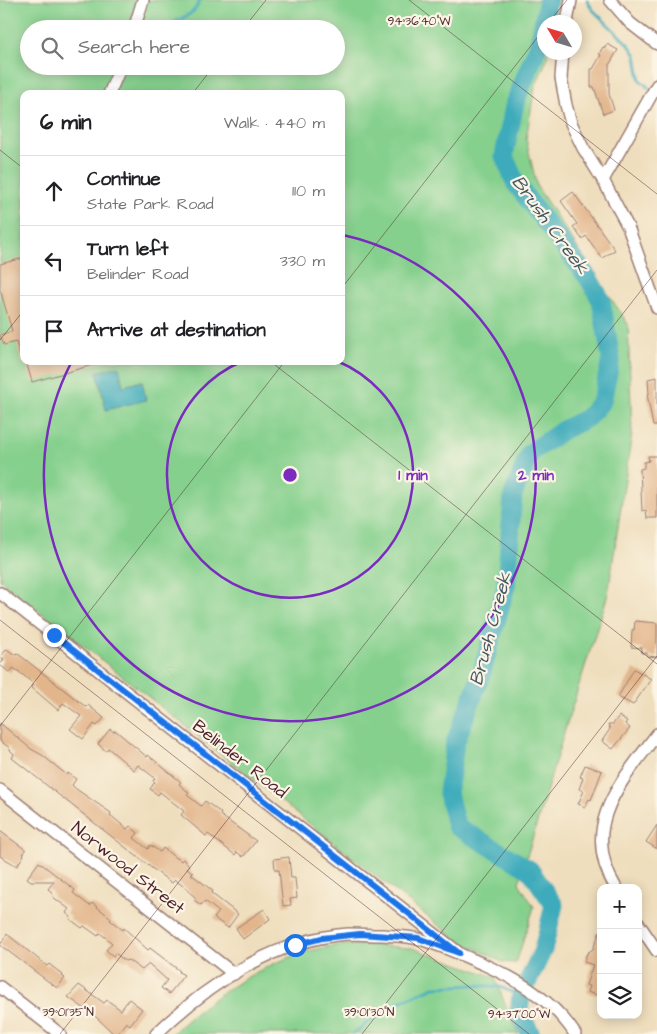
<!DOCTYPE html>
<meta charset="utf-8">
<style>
:root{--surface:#fff;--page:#f2f2f2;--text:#202124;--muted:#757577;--line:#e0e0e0}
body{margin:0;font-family:"Architects Daughter",sans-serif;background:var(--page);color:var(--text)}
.controls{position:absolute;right:15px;bottom:15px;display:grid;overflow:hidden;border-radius:10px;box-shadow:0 2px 12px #0003}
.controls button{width:45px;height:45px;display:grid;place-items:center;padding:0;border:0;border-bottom:1px solid var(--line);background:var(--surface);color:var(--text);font:25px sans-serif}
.compass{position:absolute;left:537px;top:15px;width:45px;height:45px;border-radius:50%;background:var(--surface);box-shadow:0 2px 12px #0003;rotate:308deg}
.stop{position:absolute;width:15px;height:15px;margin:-11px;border:4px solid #1a73e8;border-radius:50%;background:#fff}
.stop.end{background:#1a73e8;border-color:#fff;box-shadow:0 1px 5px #0008}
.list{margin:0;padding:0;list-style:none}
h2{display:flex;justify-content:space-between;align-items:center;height:65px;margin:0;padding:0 20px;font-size:21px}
h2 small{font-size:16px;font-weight:400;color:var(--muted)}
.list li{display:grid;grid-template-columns:32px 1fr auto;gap:15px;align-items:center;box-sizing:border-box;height:70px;padding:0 20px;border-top:1px solid var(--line)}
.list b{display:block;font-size:19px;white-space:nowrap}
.list p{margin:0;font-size:16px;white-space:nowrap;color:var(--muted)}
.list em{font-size:16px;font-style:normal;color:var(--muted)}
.icon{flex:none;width:28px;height:28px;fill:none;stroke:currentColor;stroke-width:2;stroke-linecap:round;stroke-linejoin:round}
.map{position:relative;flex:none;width:657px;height:1034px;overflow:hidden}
.search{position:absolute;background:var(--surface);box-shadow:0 2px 12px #0003;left:20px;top:20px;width:325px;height:55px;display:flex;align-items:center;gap:12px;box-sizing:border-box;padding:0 18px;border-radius:28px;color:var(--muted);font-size:19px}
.panel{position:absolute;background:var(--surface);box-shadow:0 2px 12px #0003;left:20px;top:90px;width:325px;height:275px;border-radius:10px}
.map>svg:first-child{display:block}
.green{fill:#85d08d;stroke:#68785c;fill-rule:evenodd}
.water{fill:#3dabbb;stroke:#446573}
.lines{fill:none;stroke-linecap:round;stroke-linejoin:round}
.stream{stroke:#3dabbb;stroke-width:3}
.river{stroke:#3dabbb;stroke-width:19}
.building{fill:#e2b58b}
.minor-casing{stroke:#9c7e74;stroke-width:14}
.minor{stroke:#fff;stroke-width:11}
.route{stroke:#1a73e8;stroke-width:6}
.ticks{fill:none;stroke:#4a1f2b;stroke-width:1;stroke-opacity:0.45}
.ring{fill:none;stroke:#7b2cbf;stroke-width:2.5}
.labels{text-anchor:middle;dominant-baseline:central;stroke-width:4.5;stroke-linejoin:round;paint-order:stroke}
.street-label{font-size:18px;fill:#4a1f2b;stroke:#fcf5e5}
.water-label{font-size:19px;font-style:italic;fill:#455765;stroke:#fcf5e5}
.ticks-label{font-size:12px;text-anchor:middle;fill:#4a1f2b;stroke:#fcf5e5;stroke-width:4.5;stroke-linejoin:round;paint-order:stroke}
.centre{fill:#7b2cbf;stroke:#fcf5e5;stroke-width:2.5}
.ring-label{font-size:15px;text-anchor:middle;font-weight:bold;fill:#7b2cbf;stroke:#fcf5e5;stroke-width:4.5;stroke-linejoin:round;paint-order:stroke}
</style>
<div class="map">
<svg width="657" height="1034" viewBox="0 0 657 1034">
<rect width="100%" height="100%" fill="#fcf5e5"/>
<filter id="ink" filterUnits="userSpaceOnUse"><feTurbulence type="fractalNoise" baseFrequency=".02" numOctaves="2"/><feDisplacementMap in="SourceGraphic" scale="10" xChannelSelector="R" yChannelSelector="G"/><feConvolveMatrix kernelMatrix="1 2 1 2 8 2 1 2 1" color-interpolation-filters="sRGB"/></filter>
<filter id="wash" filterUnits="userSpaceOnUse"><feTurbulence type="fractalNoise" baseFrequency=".0096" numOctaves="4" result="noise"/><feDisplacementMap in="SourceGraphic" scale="20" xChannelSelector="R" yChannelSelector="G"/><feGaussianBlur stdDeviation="1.12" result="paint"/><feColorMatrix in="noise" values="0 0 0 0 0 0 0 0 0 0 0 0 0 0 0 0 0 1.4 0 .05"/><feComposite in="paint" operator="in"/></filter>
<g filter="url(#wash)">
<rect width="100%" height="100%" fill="#efdebd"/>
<g class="green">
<path d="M0,0H557L553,22H544V52L548,53L547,59L535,87L526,139L537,187L628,324L632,433L608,594L563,736L519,883L534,907L516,963L503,962L456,939L0,580ZM29,29H336V66H29ZM24,94H341V361H24Z"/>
<path d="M371,945L412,948L495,977L504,1002L519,1034H172C214,993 274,955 332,946C345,944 358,945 371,945Z"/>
</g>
<polygon class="water" points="119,366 123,386 142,381 146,400 106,410 97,372"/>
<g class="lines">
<g class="stream">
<polyline points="587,0 592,9 629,45 636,55 640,80 649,88"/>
<path d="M167,29C178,15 193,20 200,0"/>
<polyline points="353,1034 388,1007 434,987 474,985 500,987 521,996"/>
</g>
<polyline class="river" points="531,1034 519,1011 521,996 543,950 554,905 530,870 456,826 448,793 455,743 481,675 506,586 513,495 530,453 563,430 587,418 602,401 611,359 601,300 589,279 516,184 504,156 515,102 539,44 548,0"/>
</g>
<g id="blocks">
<g class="building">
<polygon points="607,44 618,50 609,65 609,94 614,110 603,114 594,87 591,87 591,69 593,69 601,55 599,54 603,47 605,48"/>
<polygon points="573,192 615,250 602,258 586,236 582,239 573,227 577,224 561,201"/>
<polygon points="24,258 24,362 22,362 16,342 4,345 0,335 12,331 0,289 0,264"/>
<polygon points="26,361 96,361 96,364 32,382"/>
<polygon points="657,377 657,426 653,426 647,394 649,394 648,379"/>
<polygon points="648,456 657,456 657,518 647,518 646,510 642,511 640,469 644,468 644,462 649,461"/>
<polygon points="635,621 657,623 657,657 647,656 647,653 641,653 642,648 631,647 632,630 634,630"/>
<polygon points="7,649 15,655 17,653 86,707 88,705 104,718 97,726 94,724 83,739 70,729 81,716 63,703 58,710 31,687 34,684 18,671 13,668 10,673 0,665 4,659 0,657"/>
<polygon points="634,669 651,679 633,705 618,697"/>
<polygon points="619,716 627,721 625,724 630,728 613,749 602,741 610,729 608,724 613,724"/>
<polygon points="0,723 31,749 42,755 67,775 68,773 76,779 72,785 76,789 111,813 110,815 127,829 130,826 138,833 134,838 148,849 150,845 160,852 163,848 177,859 178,858 181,861 183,859 189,865 187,868 193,873 191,874 213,891 211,893 238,914 228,928 214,918 219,912 205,901 201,905 194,900 196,898 187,890 187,889 175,880 172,883 158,873 12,758 14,754 9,749 10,748 0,741"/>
<polygon points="110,729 114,732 115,730 147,757 148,755 181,782 179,784 189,793 187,795 201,806 205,801 221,813 220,815 256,841 243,857 237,852 235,855 208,834 206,836 181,815 184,811 160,792 158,795 150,789 155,782 153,781 155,778 138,765 134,770 108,748 106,751 98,744"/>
<polygon points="585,765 602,771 591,800 589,799 585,807 578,804 584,791 579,789 583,778 580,777"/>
<polygon points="657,825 657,849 646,842"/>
<polygon points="0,831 26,850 23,854 24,855 17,866 0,856"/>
<polygon points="289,857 291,878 295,878 297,898 290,899 291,905 283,906 279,870 275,870 274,859"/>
<polygon points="39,862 75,890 73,893 90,906 92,903 111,918 110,920 123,930 124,928 148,950 150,948 180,971 179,972 184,975 169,994 161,988 167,980 149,964 142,970 128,960 125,961 115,953 113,956 106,950 112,943 100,933 98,936 84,926 82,928 70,919 71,917 66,913 69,909 53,897 52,892 48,889 54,881 31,881 27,878"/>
<polygon points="264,909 270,919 243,939 236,928"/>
<polygon points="600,931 601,991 598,990 596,995 587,992 589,986 586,985 593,965 584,962 587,953 593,949"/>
<polygon points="7,934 47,966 49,964 63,975 62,976 65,978 57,988 0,945"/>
<polygon points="79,985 104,1003 107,1000 121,1010 129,999 142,1009 130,1025 126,1022 117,1034 114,1034 95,1016 68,997"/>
</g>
</g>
</g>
<g filter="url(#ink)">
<use href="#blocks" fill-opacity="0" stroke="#9c7e74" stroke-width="1"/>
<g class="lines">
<g class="minor-casing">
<g id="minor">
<polyline points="610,0 630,23 657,44"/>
<polyline points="567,22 571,0"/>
<polyline points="134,29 143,0"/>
<polyline points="563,52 561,78 566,105 571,123 583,148 603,180 628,227 657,308"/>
<polyline points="109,94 121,66"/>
<polyline points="603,180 657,85"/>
<polyline points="0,593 459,953"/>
<polyline points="0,790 234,974"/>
<path d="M616,888C578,826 622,781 657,734"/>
<polyline points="638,923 657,951"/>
<polyline points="0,987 60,1034"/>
<path d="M156,1034C207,985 275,939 348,934C359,934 370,935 382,935C394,936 408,936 419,939C441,945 462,955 483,964C518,980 554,1001 575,1034"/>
</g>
</g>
<use href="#minor" class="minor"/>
</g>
</g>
<g class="lines" filter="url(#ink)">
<polyline class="route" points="54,635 459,953 418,938 360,934 322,938 295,945"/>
</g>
<path class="ticks" d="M409,0L657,194M549,22L567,0M243,29L266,0M192,94L214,66M0,150L24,169M341,289L544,29M0,340L24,310M270,361L657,664M0,620L529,1034M0,726L285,361M60,1034L657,270M362,1034L657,656"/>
<g class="ring">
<path d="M337 361A123 123 0 1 1 243 361"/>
<path d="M343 235A246 246 0 1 1 72 361"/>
</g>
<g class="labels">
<g class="street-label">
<text transform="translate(240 759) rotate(38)">Belinder Road</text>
<text transform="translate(128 868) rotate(38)">Norwood Street</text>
</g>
<g class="water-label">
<text transform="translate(550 225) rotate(54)">Brush Creek</text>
<text transform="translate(491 629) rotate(-75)">Brush Creek</text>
</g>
</g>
<g class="ticks-label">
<text x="419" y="25">94°36'40"W</text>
<text x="68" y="1016">39°01'35"N</text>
<text x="369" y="1016">39°01'30"N</text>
<text x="519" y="1018">94°37'00"W</text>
</g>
<circle cx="290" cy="475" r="8" class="centre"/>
<g class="ring-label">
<text x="413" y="480">1 min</text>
<text x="536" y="480">2 min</text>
</g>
</svg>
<div class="controls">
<button>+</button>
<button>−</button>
<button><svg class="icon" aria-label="layers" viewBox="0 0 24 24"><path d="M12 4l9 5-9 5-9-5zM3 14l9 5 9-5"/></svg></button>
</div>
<svg class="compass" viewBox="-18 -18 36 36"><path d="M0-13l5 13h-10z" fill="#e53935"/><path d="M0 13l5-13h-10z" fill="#757577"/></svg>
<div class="stop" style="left:295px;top:945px"></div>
<div class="stop end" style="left:54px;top:635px"></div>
<div class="search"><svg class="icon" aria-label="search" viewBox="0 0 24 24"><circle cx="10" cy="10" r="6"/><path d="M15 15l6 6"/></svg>Search here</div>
<section class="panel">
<h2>6 min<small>Walk · 440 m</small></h2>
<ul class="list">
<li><svg class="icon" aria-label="ahead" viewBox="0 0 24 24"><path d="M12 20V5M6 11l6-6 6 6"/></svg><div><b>Continue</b><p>State Park Road</p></div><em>110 m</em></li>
<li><svg class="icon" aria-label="left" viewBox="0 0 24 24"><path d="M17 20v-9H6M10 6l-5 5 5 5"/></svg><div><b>Turn left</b><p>Belinder Road</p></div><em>330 m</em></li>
<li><svg class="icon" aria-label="arrive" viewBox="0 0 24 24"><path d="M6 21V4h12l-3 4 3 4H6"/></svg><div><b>Arrive at destination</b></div></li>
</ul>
</section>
</div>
